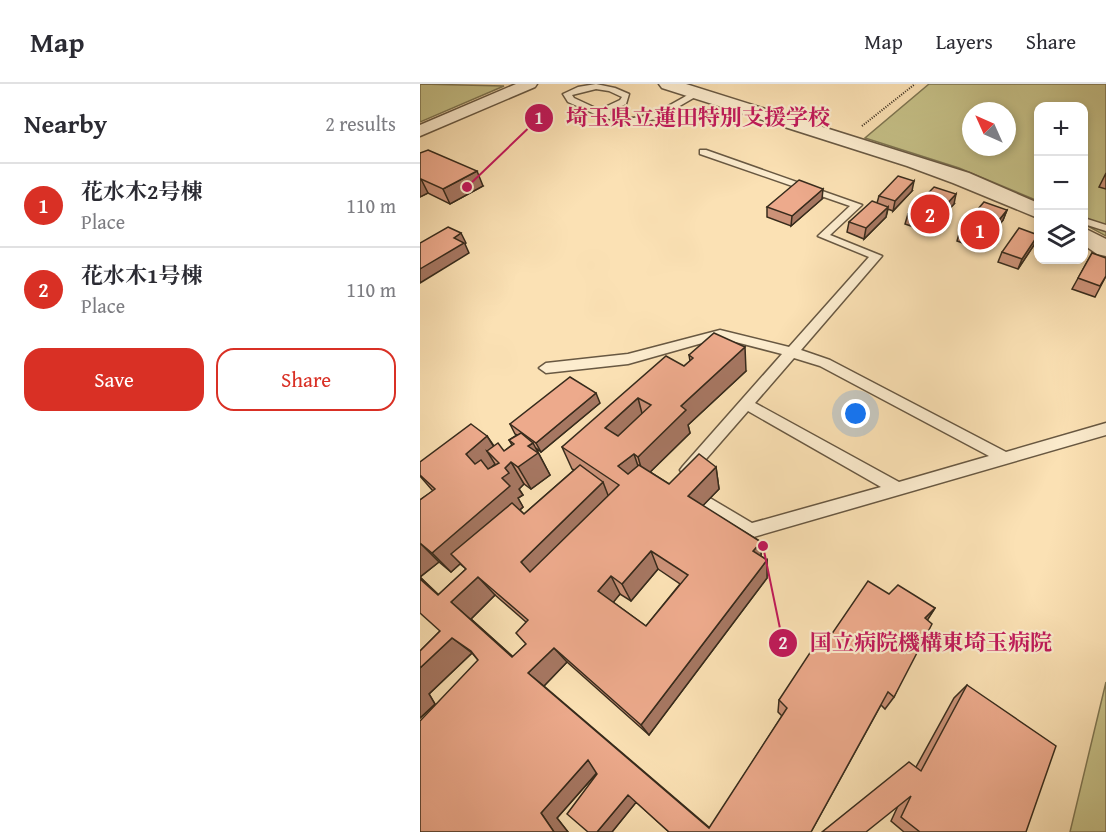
<!DOCTYPE html>
<meta charset="utf-8">
<style>
:root{--surface:#fff;--page:#f2f2f3;--text:#2b2b33;--muted:#7c7c81;--line:#e1e1e2;--accent:#d93025}
body{margin:0;font-family:"Gentium Book Plus","Noto Serif JP",serif;background:var(--page);color:var(--text)}
.controls{position:absolute;right:18px;top:18px;display:grid;overflow:hidden;border-radius:12px;box-shadow:0 3px 9px #0003}
.controls button{width:54px;height:54px;display:grid;place-items:center;padding:0;border:0;border-bottom:2px solid var(--line);background:var(--surface);color:var(--text);font:30px sans-serif}
.compass{position:absolute;left:542px;top:18px;width:54px;height:54px;border-radius:50%;background:var(--surface);box-shadow:0 3px 9px #0003;rotate:315deg}
.you{position:absolute;left:436px;top:330px;width:21px;height:21px;margin:-15px;border:4px solid #fff;border-radius:50%;background:#1a73e8;box-shadow:0 0 0 9px #1a73e833}
.badge{display:grid;place-items:center;width:39px;height:39px;border-radius:50%;background:var(--accent);color:#fff;font-size:20px;font-weight:700}
.pin{position:absolute;translate:-50% -50%;border:3px solid #fff;box-shadow:0 2px 6px #0006}
.list{margin:0;padding:0;list-style:none}
h2{display:flex;justify-content:space-between;align-items:center;height:78px;margin:0;padding:0 24px;font-size:26px}
h2 small{font-size:20px;font-weight:400;color:var(--muted)}
.list li{display:grid;grid-template-columns:39px 1fr auto;gap:18px;align-items:center;box-sizing:border-box;height:84px;padding:0 24px;border-top:2px solid var(--line)}
.list b{display:block;font-size:22px;white-space:nowrap}
.list p{margin:0;font-size:20px;white-space:nowrap;color:var(--muted)}
.list em{font-size:20px;font-style:normal;color:var(--muted)}
.actions{display:flex;gap:12px;padding:18px 24px}
.actions a{flex:1;padding:14px 0;border:2px solid var(--accent);border-radius:18px;text-align:center;font-size:21px;color:var(--accent)}
.actions .main{background:var(--accent);color:#fff}
.icon{flex:none;width:33px;height:33px;fill:none;stroke:currentColor;stroke-width:2;stroke-linecap:round;stroke-linejoin:round}
.map{position:relative;flex:none;width:686px;height:748px;overflow:hidden}
header{display:flex;align-items:center;gap:36px;box-sizing:border-box;height:84px;padding:0 30px;background:var(--surface);border-bottom:2px solid var(--line)}
header strong{font-size:28px}
nav{display:flex;gap:33px;margin-inline-start:auto;font-size:21px}
main{display:flex}
aside{flex:1;background:var(--surface)}
.map>svg:first-child{display:block}
.green{fill:#c6c188;stroke:#7e7652;stroke-width:1.5;fill-rule:evenodd}
.lines{fill:none;stroke-linecap:round;stroke-linejoin:round}
.service-casing{stroke:#685842;stroke-width:3}
.minor-casing{stroke:#685842;stroke-width:3}
.tertiary-casing{stroke:#685842;stroke-width:3}
.path{stroke:#372b1c;stroke-width:2;stroke-dasharray:1 1.5;stroke-linecap:butt}
.service{fill:#fcecce;fill-rule:evenodd}
.minor{fill:#fcecce;fill-rule:evenodd}
.tertiary{fill:#fcecce;fill-rule:evenodd}
.wall{fill:#cc9278;stroke:#372b1c;stroke-width:1.5;fill-rule:evenodd}
.shaded-wall{fill:#a67762;stroke:#372b1c;stroke-width:1.5}
.building{fill:#edaa8c;stroke:#372b1c;stroke-width:1.5;fill-rule:evenodd}
.leader{fill:none;stroke:#c2185b;stroke-width:2}
.callout-dot{fill:#c2185b;stroke:#fcecce;stroke-width:2}
.mark-label{font-size:18px;text-anchor:middle;font-weight:bold;fill:#fff}
.callout-label{font-size:22px;text-anchor:middle;font-weight:bold;fill:#c2185b;stroke:#fcecce;stroke-width:4.5;stroke-linejoin:round;paint-order:stroke}
</style>
<header>
<strong>Map</strong>
<nav><a>Map</a><a>Layers</a><a>Share</a></nav>
</header>
<main>
<aside>
<h2>Nearby<small>2 results</small></h2>
<ul class="list">
<li><span class="badge">1</span><div><b>花水木2号棟</b><p>Place</p></div><em>110 m</em></li>
<li><span class="badge">2</span><div><b>花水木1号棟</b><p>Place</p></div><em>110 m</em></li>
</ul>
<div class="actions"><a class="main">Save</a><a>Share</a></div>
</aside>
<div class="map">
<svg width="686" height="748" viewBox="0 0 686 748">
<rect width="100%" height="100%" fill="#fbe1b4"/>
<filter id="stains"><feTurbulence type="fractalNoise" baseFrequency=".00333" numOctaves="4"/><feColorMatrix values="0 0 0 0 .2 0 0 0 0 .09 0 0 0 0 .02 0 0 0 .5 -.17"/></filter>
<radialGradient id="worn" r=".72"><stop offset=".6" stop-color="#630" stop-opacity="0"/><stop offset="1" stop-color="#630" stop-opacity=".3"/></radialGradient>
<g class="green">
<polygon points="0,0 84,2 0,38"/>
<path d="M509,0H686V152L664,140V22H618V117L539,84L445,54ZM551,27H587V63H551Z"/>
<polygon points="686,598 686,748 650,748"/>
</g>
<g class="lines">
<g class="service-casing">
<g id="service">
<path d="M176,0L195,4L209,10L206,20L190,27V31C223,42 247,22 275,7L282,9L239,34L209,41L177,31L148,18L143,10L158,3ZM176,5L189,7L202,13L200,16L183,24L182,27L154,14L152,11Z"/>
<path d="M280,66H286L442,121L410,151L462,172L381,266L410,276L586,368L686,339V351L330,454L261,414L259,409L261,404L267,402L273,404L332,439L461,403L328,327L273,390L268,392L263,390L260,386L263,382L362,270L300,254L208,280L126,289L119,284L126,279L208,270L300,246L369,263L449,173L398,152L430,122L280,70ZM374,274L400,282L569,372L479,398L335,319Z"/>
<polygon points="664,134 686,141 686,147 664,140"/>
</g>
</g>
<g class="minor-casing">
<polygon id="minor" points="96,0 117,0 115,3 0,52 0,41"/>
</g>
<g class="tertiary-casing">
<g id="tertiary">
<polygon points="239,0 266,0 549,89 618,119 618,134 533,99 487,82 242,4"/>
<polygon points="664,144 686,155 686,172 677,170 664,161"/>
</g>
</g>
<polyline class="path" points="442,42 495,0"/>
<use href="#service" class="service"/>
<use href="#minor" class="minor"/>
<use href="#tertiary" class="tertiary"/>
</g>
<g class="wall">
<polygon points="0,69 63,102 30,120 8,109 0,113"/>
<polygon points="686,89 686,105 679,103"/>
<polygon points="492,107 473,127 468,125 466,133 444,155 427,148 429,138 457,119 459,112"/>
<polygon points="402,115 371,142 347,133 347,123"/>
<polygon points="534,120 508,148 485,140 488,130"/>
<polygon points="587,126 583,136 560,165 537,157 540,146"/>
<polygon points="614,161 598,185 578,178 582,168"/>
<polygon points="672,169 686,192 675,213 652,205"/>
<path d="M269,271L326,287L268,341L270,349L230,388L249,400L296,383L299,405L282,422L341,458V472L347,476V494L229,651L147,578L124,602L290,744L362,632L358,628L359,616L403,563L469,510L515,524L507,536L474,613L465,625L461,621L391,748H249L216,718L192,748L177,689L137,734L148,748H0L58,576L52,569L9,610L15,620L0,634V567L20,547L0,493L18,511L46,485L40,480L31,488L19,478L0,493V416L13,407L0,392V378L67,352L74,362L84,367L92,361L89,356L97,351L95,350L90,340L180,319L121,368L116,364L130,391L111,405L104,400L99,405L103,411L98,414L103,423L100,426L104,430L154,386L152,385L142,363L264,282L270,277ZM238,485L260,500L226,542L193,518L200,510L211,517ZM75,511L106,538V560L93,573L51,535Z"/>
<polygon points="547,601 606,748 484,748 471,737 496,683 534,614"/>
</g>
<g class="shaded-wall">
<polygon points="57,87 63,102 30,120 23,105"/>
<polygon points="0,95 1,95 8,109 0,113"/>
<polygon points="494,97 492,107 473,127 475,117"/>
<polygon points="403,105 402,115 371,142 372,132"/>
<polygon points="536,110 534,120 508,148 510,138"/>
<polygon points="468,123 466,133 444,155 446,144"/>
<polygon points="587,126 583,136 560,165 564,155"/>
<polygon points="41,149 46,159 45,160 49,169 0,199 0,185 34,154"/>
<polygon points="618,151 614,161 598,185 602,175"/>
<polygon points="325,263 326,287 268,341 270,349 224,394 218,373 261,322"/>
<polygon points="176,309 180,319 121,368 116,359"/>
<polygon points="218,314 224,337 193,366 185,344"/>
<polygon points="67,352 81,374 67,367 75,380 61,392 46,370"/>
<polygon points="113,359 130,391 111,405 98,383 108,362"/>
<polygon points="214,370 221,391 206,404 198,382"/>
<polygon points="91,378 104,400 99,405 103,411 98,414 103,423 31,488 12,469 82,394 85,384"/>
<polygon points="296,383 299,405 272,433 268,412"/>
<polygon points="183,398 191,419 115,496 101,478"/>
<polygon points="341,458 341,477 333,467"/>
<polygon points="0,459 19,478 0,493"/>
<polygon points="231,467 238,485 211,517 202,500"/>
<polygon points="347,476 347,494 229,651 221,641"/>
<polygon points="191,492 200,510 188,525 178,507"/>
<polygon points="0,493 37,528 18,511 0,495"/>
<polygon points="58,493 75,511 51,535 109,587 31,518"/>
<polygon points="515,524 505,540 505,534"/>
<polygon points="32,554 52,569 9,610 15,620 0,634 0,584"/>
<polygon points="134,564 147,578 124,602 108,589"/>
<polygon points="168,676 181,684 137,734 148,748 134,748 121,729"/>
<polygon points="208,711 218,716 192,748 177,748"/>
</g>
<g class="building">
<polygon points="8,66 57,87 23,105 1,95 0,95 0,69"/>
<polygon points="478,92 494,97 475,117 459,112"/>
<polygon points="379,96 403,105 372,132 347,123"/>
<polygon points="514,103 536,110 510,138 488,130"/>
<polygon points="452,117 468,123 446,144 429,138"/>
<polygon points="564,118 587,126 564,155 540,146"/>
<polygon points="28,143 41,149 34,154 44,159 0,185 0,159"/>
<polygon points="599,144 618,151 602,175 582,168"/>
<polygon points="672,169 686,174 686,192 680,202 658,194"/>
<path d="M294,249L325,263L261,322L266,326L218,373L214,370L198,382L208,390L219,381L249,400L279,370L296,383L268,412L341,458L333,467L347,476L221,641L134,564L108,589L289,744L367,624L359,616L397,558L403,563L448,497L469,510L478,501L515,524L505,534L512,540L474,613L468,608L391,748H249L208,711L177,748H168L147,730L177,690L168,676L121,729L134,748H0V637L58,576L51,567L32,554L0,584V567L20,547L0,529V495L18,511L46,485L31,470L92,419L104,430L160,381L183,398L101,478L110,488L199,401L142,363L246,272L264,282L273,274L269,271ZM218,314L231,321L198,352L185,344ZM231,467L268,491L226,542L178,507L191,492L202,500ZM58,493L108,536L96,549L106,560L92,573L31,518Z"/>
<polygon points="150,293 176,309 116,359 90,340"/>
<polygon points="51,340 67,352 46,370 55,380 61,376 68,385 79,379 67,367 78,359 84,367 94,360 89,356 101,349 113,359 108,362 118,369 98,383 91,378 85,384 89,389 82,394 90,402 12,469 0,459 0,416 15,405 0,391 0,378"/>
<polygon points="547,601 636,662 606,748 500,748 481,733 491,712 446,748 402,748 489,678 501,687"/>
</g>
<path class="leader" d="M47 103L119 34M343 462L363 559"/>
<g class="callout-dot">
<circle cx="47" cy="103" r="6"/>
<circle cx="343" cy="462" r="6"/>
<circle cx="119" cy="34" r="15"/>
<circle cx="363" cy="559" r="15"/>
</g>
<g class="mark-label">
<text x="119" y="40">1</text>
<text x="363" y="565">2</text>
</g>
<g class="callout-label">
<text x="278" y="41">埼玉県立蓮田特別支援学校</text>
<text x="511" y="566">国立病院機構東埼玉病院</text>
</g>
<rect width="100%" height="100%" filter="url(#stains)"/>
<rect width="100%" height="100%" fill="url(#worn)"/>
</svg>
<div class="controls">
<button>+</button>
<button>−</button>
<button><svg class="icon" aria-label="layers" viewBox="0 0 24 24"><path d="M12 4l9 5-9 5-9-5zM3 14l9 5 9-5"/></svg></button>
</div>
<svg class="compass" viewBox="-18 -18 36 36"><path d="M0-13l5 13h-10z" fill="#e53935"/><path d="M0 13l5-13h-10z" fill="#7c7c81"/></svg>
<div class="you"></div>
<div class="pin badge" style="left:560px;top:146px">1</div>
<div class="pin badge" style="left:510px;top:130px">2</div>
</div>
</main>
